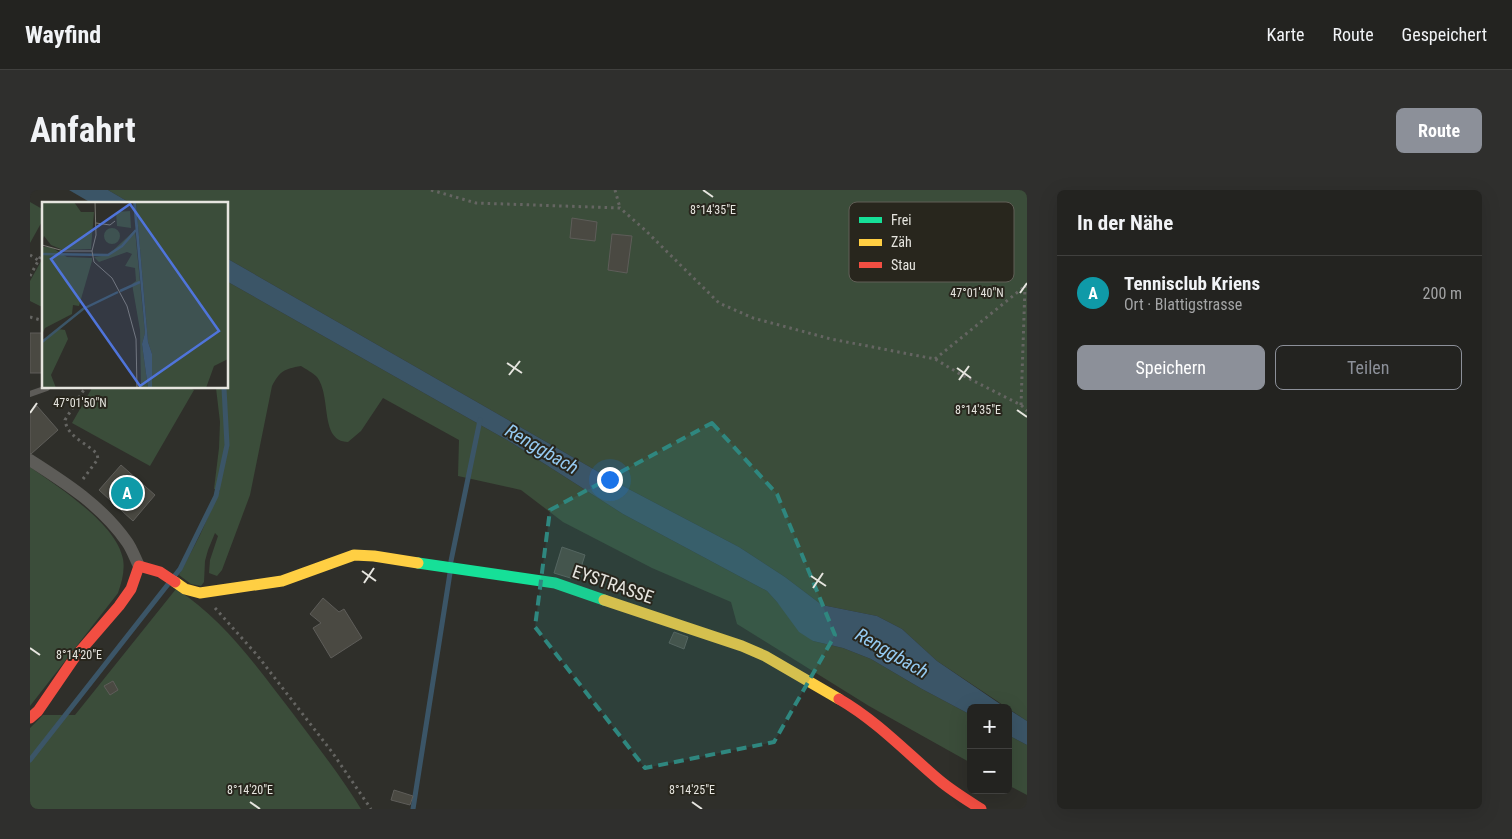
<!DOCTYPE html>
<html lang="de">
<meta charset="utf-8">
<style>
:root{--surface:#232320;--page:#2f2f2d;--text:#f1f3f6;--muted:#a3a4a5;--line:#40403e;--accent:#8c9099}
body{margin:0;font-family:"Roboto Condensed",sans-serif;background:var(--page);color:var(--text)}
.controls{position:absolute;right:15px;bottom:15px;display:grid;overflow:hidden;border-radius:8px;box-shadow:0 5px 20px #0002}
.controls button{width:45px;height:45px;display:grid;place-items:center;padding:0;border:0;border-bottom:1px solid var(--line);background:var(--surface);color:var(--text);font:25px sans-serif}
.you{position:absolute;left:579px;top:289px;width:18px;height:18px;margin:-12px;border:4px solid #fff;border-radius:50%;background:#1a73e8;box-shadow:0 0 0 8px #1a73e833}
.badge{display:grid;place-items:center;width:32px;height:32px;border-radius:50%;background:var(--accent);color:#fff;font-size:16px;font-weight:700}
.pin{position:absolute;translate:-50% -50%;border:2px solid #fff;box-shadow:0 1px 5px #0006}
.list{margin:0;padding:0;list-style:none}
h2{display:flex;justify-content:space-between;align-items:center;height:65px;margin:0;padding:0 20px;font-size:21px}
h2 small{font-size:16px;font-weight:400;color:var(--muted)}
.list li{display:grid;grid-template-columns:32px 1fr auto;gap:15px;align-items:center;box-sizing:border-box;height:75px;padding:0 20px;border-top:1px solid var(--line)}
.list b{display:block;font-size:19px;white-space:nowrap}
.list p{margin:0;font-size:16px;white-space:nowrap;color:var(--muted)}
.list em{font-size:16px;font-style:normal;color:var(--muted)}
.actions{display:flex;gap:10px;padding:15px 20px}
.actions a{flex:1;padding:11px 0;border:1px solid var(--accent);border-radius:8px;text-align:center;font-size:18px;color:var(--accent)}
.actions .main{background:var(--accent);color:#fff}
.map{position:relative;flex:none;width:997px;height:619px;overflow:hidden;border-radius:8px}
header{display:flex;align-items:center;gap:30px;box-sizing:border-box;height:70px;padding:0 25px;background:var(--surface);border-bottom:1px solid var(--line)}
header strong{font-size:24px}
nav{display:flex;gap:28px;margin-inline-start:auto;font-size:18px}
.intro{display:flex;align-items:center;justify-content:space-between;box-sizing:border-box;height:120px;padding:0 30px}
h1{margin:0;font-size:35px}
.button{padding:12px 22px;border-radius:8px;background:var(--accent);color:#fff;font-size:18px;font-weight:700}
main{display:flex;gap:30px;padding:0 30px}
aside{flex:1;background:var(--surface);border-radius:8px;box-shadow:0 5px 20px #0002}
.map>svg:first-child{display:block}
.green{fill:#3b4d3a}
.water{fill:#3b5567}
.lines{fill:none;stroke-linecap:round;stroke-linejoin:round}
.stream{stroke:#3b5567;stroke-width:5}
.building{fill:#4a4942;stroke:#5e5d59}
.path{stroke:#656562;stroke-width:3;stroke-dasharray:2.5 4;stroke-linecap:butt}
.lane{stroke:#5d5c58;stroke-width:6}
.street{stroke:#5d5c58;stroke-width:12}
.fast{stroke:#16e098;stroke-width:11}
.slow{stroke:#ffcf43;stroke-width:11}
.jam{stroke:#f24e42;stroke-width:11}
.marked{fill:#2f877f;fill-opacity:0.2;stroke:#2f877f;stroke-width:4;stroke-dasharray:10 6;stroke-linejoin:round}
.ticks{fill:none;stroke:#e6e5df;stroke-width:2}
.labels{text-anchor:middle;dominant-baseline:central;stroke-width:4;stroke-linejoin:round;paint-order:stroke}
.street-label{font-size:18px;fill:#e6e5df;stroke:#28261d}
.water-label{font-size:19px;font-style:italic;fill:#95caf1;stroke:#28261d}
.inset-river{fill:none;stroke:#3b5567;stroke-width:2.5}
.inset-road{fill:none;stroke:#787872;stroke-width:1}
.view{fill:#4f74da;fill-opacity:0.15;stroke:#4f74da;stroke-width:2.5}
.inset-edge{fill:none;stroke:#e6e5df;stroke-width:2.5}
.key{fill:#28261d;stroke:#615f57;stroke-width:1}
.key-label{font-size:14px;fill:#e6e5df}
.ticks-label{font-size:12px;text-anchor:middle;fill:#e6e5df;stroke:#28261d;stroke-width:4;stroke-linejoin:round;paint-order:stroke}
</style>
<header>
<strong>Wayfind</strong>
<nav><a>Karte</a><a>Route</a><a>Gespeichert</a></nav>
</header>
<div class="intro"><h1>Anfahrt</h1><a class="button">Route</a></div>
<main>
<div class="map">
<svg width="997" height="619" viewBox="0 0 997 619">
<rect width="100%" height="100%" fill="#2f2f2a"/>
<g class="green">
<polygon points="78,0 997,0 997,531 907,471 872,439 847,426 792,415 755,387 709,357 593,296 198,69 198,14 102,14"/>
<polygon points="0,12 14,20 14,28 0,53"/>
<polygon points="14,66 14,118 0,111 0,91"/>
<path d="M198,92L482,253L593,324L737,401L783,451L813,458L841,469L892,499L941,525V573L839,516L707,434L701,412L622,378L533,332L491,300L428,286L429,250L353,208L331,241L318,252C289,251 302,207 287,187C283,183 276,179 271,176C254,179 250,181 242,196L220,305L192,380L187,386L179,383L180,370L188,346L185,343L178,360L175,371L174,392L171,396L161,394L149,385L170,345L190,300L184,299L189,258L190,232L186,198H198Z"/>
<polygon points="62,198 160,198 164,200 120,276 42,233"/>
<path d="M0,277C28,297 86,333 93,369C95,380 92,392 88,403L0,516Z"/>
<path d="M146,399C194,429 230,481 264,525C287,556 311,586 331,619H0V538L13,525H45Z"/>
<polygon points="978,545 997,555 997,605 978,595"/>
</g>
<g class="water">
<polygon points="39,0 78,0 102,14 63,14"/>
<polygon points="198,69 593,296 709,357 755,387 792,415 847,426 872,439 907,471 976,518 941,518 941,525 892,499 841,469 813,458 783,451 769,442 747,412 737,401 593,324 482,253 198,92"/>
<polygon points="978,519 997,531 997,555 978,545"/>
</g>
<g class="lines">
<g class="stream">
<polyline points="421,371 450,230"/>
<polyline points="0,570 150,379 186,306 197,255 194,198"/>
<polyline points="383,619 420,383"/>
</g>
</g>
<g class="building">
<polygon points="542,28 567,32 565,51 540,48"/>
<polygon points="582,44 602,46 597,83 578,80"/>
<rect x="0" y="143" width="14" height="40"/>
<polygon points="7,216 28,240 1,264 0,263 0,222"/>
<polygon points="91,275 125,305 103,331 69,300"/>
<polygon points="532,357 555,365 547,390 524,383"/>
<polygon points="293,408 309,422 314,419 332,448 301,468 283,438 291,433 280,424"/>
<polygon points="644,442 658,447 654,459 639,453"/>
<polygon points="83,491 88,500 80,505 74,496"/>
<polygon points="364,600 383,606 380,615 361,610"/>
</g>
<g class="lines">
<g class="path">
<polyline points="401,0 446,13 590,18 615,40 689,113 723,128 801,149 905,169 930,184 991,215 997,221"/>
<polyline points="585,0 590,18"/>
<polyline points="0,65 11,72"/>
<polyline points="0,86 13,62"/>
<polyline points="0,127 14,131"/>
<polyline points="905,169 994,97"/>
<polyline points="991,215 995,97 997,93"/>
<path d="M53,289L68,269L67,264C57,253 37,247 35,230L55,198"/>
<polyline points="185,418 227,465 302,562 341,619"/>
</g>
<polyline class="lane" points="0,204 17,198"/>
<path class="street" d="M0,270C36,293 72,316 97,352C102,359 105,368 109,376"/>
<polyline class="fast" points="388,373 525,393 574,410"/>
<g class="slow">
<polyline points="145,392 155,399 170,403 252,391 324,365 344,366 388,373"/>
<polyline points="574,410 712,456 735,466 809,509"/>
</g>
<g class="jam">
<path d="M809,509C847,531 876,562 909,590C922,601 937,610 951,619"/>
<polyline points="0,528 8,521 45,467 89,416 101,399 109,376 130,382 145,392"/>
</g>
</g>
<path class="marked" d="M682,233L747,304L805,445L744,552L615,578L505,437L520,320Z"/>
<path class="ticks" d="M673,0L683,7M990,103L997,93M477,173L492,183M927,178L941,188M479,185L490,171M929,190L939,176M987,220L997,227M0,223L7,213M332,381L346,391M781,386L796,396M334,393L344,378M783,398L793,383M0,458L10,465M220,612L230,619M662,612L672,619"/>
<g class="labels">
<g class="street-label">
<text transform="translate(583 394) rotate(19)">EYSTRASSE</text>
</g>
<g class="water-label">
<text transform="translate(512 259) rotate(30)">Renggbach</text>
<text transform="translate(862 463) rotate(30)">Renggbach</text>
</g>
</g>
<g transform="translate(12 12)">
<rect width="186" height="186" fill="#2f2f2a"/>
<path d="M0,0H32L39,10H52L49,47L21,48L9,43L2,34L0,39ZM94,0H186V157L172,164L164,186H110V152L106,140ZM88,9L89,26L75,24L74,10ZM62 34a8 8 0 1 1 16 0a8 8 0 1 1-16 0ZM93,28L103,131L100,142L106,186H99L98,128L90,82L94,79L93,66L83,64L90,52L85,50L57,60L52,55L66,53ZM0,45H9L25,55L50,56V59L37,104L31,103L30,112L3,126L0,133ZM16,127L23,128L26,137L9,173L14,186H0V139Z" fill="#3b4d3a"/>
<path d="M91,0H94L106,140L110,152V186H106L100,142L103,131Z" fill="#3b5567"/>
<path class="inset-river" d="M0,52L66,53L80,44L94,28M78,89L98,80M0,140L41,107L76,90"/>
<path class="inset-road" d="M54,21L68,23L73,19M0,43L22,49H50M50,49L52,60L70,76L85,104L94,137L95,186M50,49L54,33L53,0"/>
<path class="view" d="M88,2L177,129L98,184L9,57Z"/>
<rect width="186" height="186" class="inset-edge"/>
</g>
<rect x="819" y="12" width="165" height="80" rx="8" class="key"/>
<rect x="829" y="27" width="23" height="6" fill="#16e098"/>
<rect x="829" y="49" width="23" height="7" fill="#ffcf43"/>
<rect x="829" y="72" width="23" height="6" fill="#f24e42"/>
<g class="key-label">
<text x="861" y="35">Frei</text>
<text x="861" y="57">Zäh</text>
<text x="861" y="80">Stau</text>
</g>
<g class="ticks-label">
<text x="683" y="24">8°14'35"E</text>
<text x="947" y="107">47°01'40"N</text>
<text x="50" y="217">47°01'50"N</text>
<text x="948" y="224">8°14'35"E</text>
<text x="49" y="469">8°14'20"E</text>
<text x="220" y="604">8°14'20"E</text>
<text x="662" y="604">8°14'25"E</text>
</g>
</svg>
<div class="controls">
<button>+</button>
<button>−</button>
</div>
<div class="you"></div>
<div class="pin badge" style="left:97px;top:303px;background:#0f9aa8">A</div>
</div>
<aside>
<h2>In der Nähe<small></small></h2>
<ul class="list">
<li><span class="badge" style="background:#0f9aa8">A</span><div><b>Tennisclub Kriens</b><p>Ort · Blattigstrasse</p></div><em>200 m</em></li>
</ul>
<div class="actions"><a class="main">Speichern</a><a>Teilen</a></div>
</aside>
</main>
